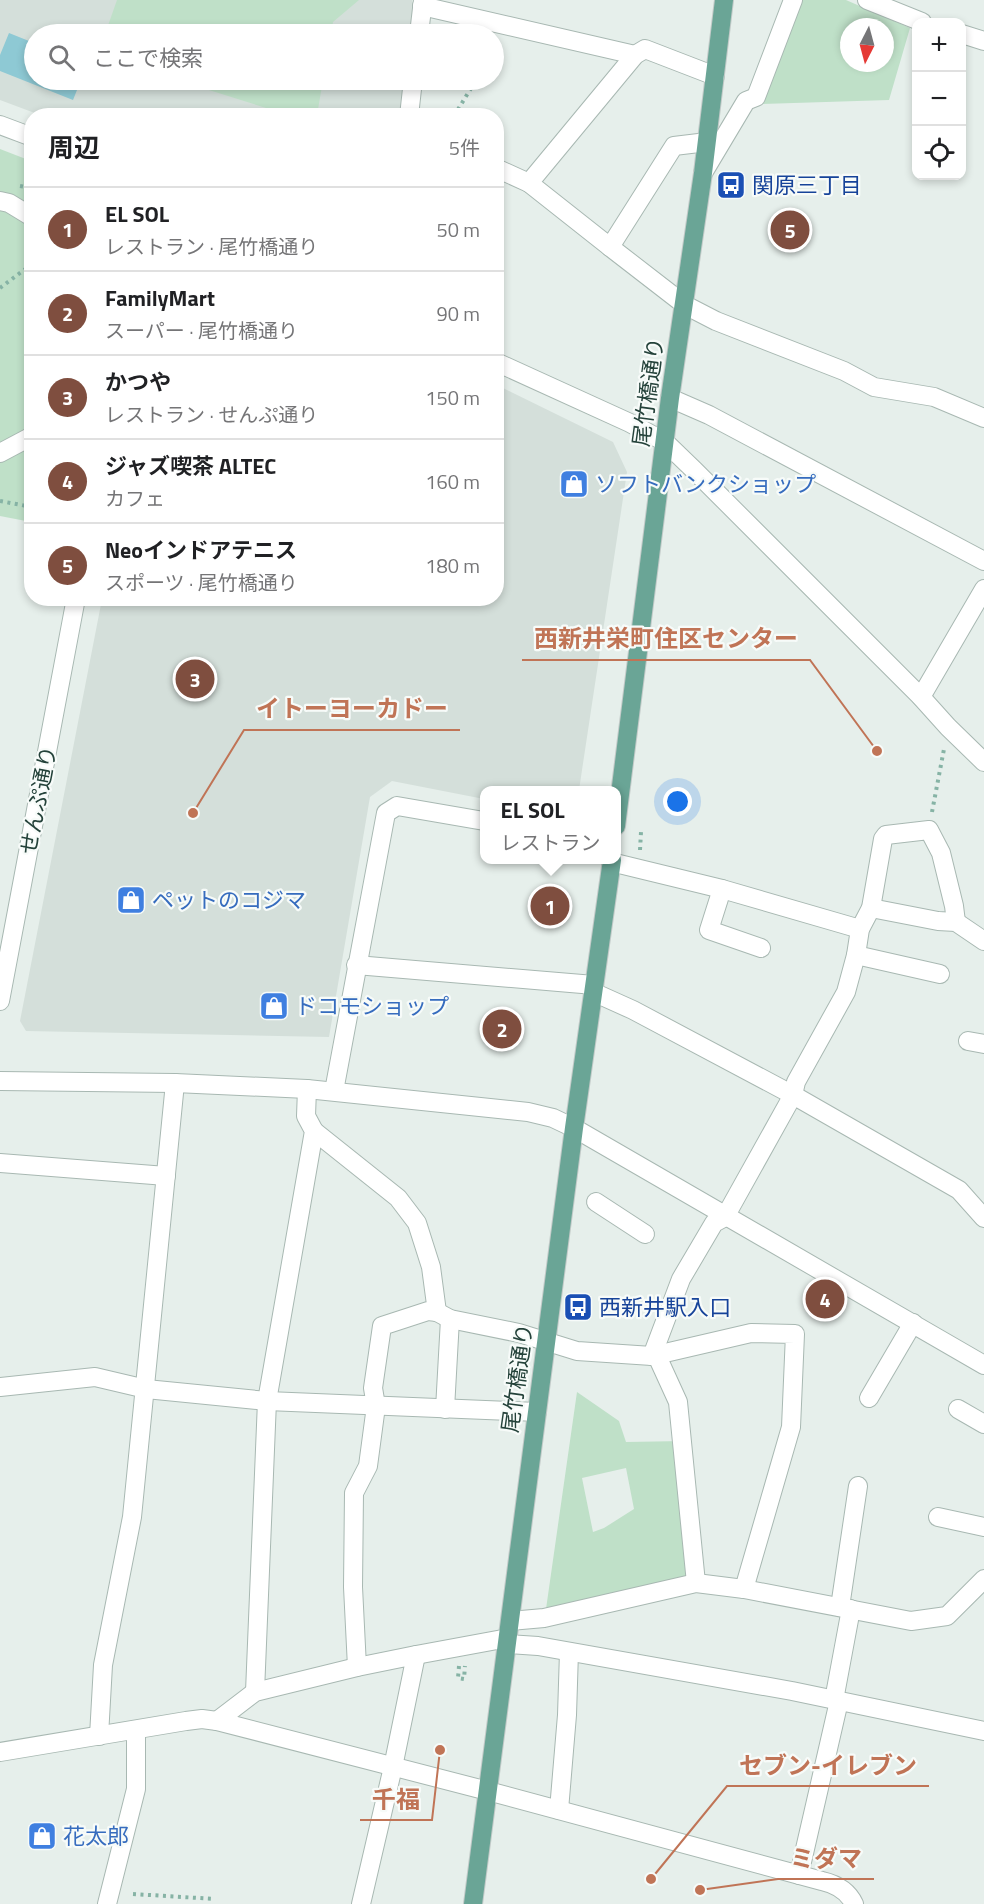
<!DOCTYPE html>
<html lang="ja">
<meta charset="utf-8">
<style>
:root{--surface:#fff;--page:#f6f6f6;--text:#202124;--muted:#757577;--line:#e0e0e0;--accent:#7f4e3f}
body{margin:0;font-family:"Titillium Web","Noto Sans JP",sans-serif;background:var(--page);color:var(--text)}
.controls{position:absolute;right:18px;top:18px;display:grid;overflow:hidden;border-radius:12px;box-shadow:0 3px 9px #0003}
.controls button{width:54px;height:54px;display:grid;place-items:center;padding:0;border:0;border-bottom:2px solid var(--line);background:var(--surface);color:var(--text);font:30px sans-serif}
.compass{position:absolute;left:840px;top:18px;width:54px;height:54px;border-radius:50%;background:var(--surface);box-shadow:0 3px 9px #0003;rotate:186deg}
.you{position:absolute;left:678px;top:802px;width:21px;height:21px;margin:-15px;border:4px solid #fff;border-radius:50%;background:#1a73e8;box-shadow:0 0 0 9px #1a73e833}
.badge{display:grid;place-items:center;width:39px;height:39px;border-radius:50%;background:var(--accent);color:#fff;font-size:20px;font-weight:700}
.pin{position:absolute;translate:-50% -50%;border:3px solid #fff;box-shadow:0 2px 6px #0006}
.popup{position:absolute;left:480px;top:786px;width:141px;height:78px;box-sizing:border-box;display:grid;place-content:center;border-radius:12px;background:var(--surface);filter:drop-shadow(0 2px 4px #0005);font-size:20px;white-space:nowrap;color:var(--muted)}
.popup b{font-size:22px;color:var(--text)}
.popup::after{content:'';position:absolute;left:50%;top:100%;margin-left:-12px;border:12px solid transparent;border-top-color:var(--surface)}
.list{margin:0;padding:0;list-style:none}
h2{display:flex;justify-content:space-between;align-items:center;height:78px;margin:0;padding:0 24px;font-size:26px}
h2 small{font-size:20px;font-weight:400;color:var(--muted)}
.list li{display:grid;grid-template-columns:39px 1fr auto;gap:18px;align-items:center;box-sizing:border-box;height:84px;padding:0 24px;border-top:2px solid var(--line)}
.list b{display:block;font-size:22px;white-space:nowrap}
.list p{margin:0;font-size:20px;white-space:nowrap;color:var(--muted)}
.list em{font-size:20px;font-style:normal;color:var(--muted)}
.icon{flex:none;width:33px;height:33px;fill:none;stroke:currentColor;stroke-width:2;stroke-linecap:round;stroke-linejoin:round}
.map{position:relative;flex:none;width:984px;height:1904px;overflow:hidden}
.search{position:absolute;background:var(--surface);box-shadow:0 3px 9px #0003;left:24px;top:24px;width:480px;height:66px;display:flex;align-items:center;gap:15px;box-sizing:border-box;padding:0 21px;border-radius:33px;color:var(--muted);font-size:22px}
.panel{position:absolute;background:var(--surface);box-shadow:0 3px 9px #0003;left:24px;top:108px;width:480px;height:498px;border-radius:24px}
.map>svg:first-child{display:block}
.built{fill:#d4dfda}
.green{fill:#bfe0c8;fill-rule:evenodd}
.water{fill:#8ec9d4}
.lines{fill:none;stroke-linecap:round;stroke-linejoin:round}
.minor-casing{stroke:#a8b8b2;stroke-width:20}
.major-casing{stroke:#c2cac8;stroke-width:20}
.path{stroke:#86b3a5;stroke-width:4;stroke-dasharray:3 4.5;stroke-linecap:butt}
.minor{stroke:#fff;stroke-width:18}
.major{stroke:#6aa596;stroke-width:18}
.labels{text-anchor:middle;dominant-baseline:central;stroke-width:4.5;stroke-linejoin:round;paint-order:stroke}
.transit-label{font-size:22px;fill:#164399;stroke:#f7fbf9;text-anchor:start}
.street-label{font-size:22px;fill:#24423a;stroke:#f7fbf9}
.shop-label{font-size:22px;fill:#366cbe;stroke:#f7fbf9;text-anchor:start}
.leader{fill:none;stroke:#c07456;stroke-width:2}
.callout-dot{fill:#c07456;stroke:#f7fbf9;stroke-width:2}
.callout-label{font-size:24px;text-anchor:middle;font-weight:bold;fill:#c07456;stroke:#f7fbf9;stroke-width:4.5;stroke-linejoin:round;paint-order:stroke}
</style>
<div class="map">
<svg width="984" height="1904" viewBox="0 0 984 1904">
<rect width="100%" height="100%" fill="#e6efeb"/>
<g class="built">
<polygon points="0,0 412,0 412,34 34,34 34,80 407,80 402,115 40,115 0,100"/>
<polygon points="497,385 613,442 627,472 579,790 484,790 484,799 392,781 370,797 329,1037 26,1031 20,1021 102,599 496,598"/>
</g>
<g class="green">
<polygon points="117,0 359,0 333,22 331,34 105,34"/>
<path d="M801,0H846L910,28L889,100L761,104ZM849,27H885V63H849Z"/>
<polygon points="177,80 323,80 317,115 282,113"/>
<polygon points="0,149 31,161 31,522 0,516"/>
<path d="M577,1392L619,1421L626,1442L684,1441L694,1577L546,1609ZM626,1468L634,1509L604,1528L593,1532L582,1478Z"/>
</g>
<polygon class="water" points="9,33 34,43 34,80 81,80 73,100 0,71 0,55"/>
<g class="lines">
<g class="minor-casing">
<g id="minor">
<polyline points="867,0 922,22"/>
<polyline points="422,6 635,55"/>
<polyline points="419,34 423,0"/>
<polyline points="962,34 984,41"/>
<polyline points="409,116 413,80"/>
<polyline points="0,125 32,137"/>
<polyline points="496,168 529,183 610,247 674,146 707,142"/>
<polyline points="703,173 746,101 756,97 793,0"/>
<polyline points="529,183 635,55 645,49 715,76"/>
<polyline points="0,201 9,203 32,217"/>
<polyline points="610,247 685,305 716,321 844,371 874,387 934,397 984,418"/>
<polyline points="496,362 630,423 665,442 694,470 921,697 948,727 984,762"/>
<polyline points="670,398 709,415 984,561"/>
<polyline points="0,453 32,436"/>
<polyline points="921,697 984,589"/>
<polyline points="611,862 722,889 860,929"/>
<polyline points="722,889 709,930 761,948"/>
<polyline points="871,908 938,921 956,922 984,941"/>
<polyline points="856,955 940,974"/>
<polyline points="356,965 594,985"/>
<polyline points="593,992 633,1010 793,1095 959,1190 984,1218"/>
<polyline points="0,1001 76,598"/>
<polyline points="968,1041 984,1044"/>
<polyline points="0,1081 175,1083 307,1089 528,1112 553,1118 574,1128 984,1365"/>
<polyline points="334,1091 386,813 397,806 484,821"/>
<polyline points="314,1131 398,1198 417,1223 431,1267 437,1312"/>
<polyline points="0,1163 166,1176"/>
<polyline points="596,1202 645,1234"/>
<polyline points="652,1356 681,1279 714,1223 725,1217 793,1095 796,1082 846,992 856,955 860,929 871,908 883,839 886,835 929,830 941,853 954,906 956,922"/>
<polyline points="657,1356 678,1402 696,1583"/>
<polyline points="0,1387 95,1377 146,1389 267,1401 537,1412"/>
<polyline points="869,1398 913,1323"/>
<polyline points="445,1409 450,1319"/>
<polyline points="958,1409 984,1424"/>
<polyline points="938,1517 984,1527"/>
<polyline points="840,1607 858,1486"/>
<polyline points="510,1621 544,1618 696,1583 744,1589 911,1621 947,1616 984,1579"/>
<polyline points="507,1644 538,1646 792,1691 984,1731"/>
<polyline points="416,1655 508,1638"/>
<polyline points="357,1667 353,1587 354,1493 368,1466 376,1406 373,1388 382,1326 428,1311 437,1312 450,1319 519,1333 577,1351 652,1356 751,1333 795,1334 791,1427 744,1589"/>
<polyline points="255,1692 267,1401 314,1131 306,1116 307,1089"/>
<polyline points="834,1700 851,1609"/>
<polyline points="217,1721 255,1692 357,1667 416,1655 393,1767 361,1904"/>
<polyline points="99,1736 103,1665 132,1517 175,1083"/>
<path d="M0,1752L186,1721L202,1719L217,1721L488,1791L822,1881C835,1884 848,1891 854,1904"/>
<polyline points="559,1810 567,1715 569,1652"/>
<polyline points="799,1875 839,1701"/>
<polyline points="107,1904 136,1789 136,1730"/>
</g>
</g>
<g class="major-casing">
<g id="major">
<polyline points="616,826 670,398 703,173 724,0"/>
<polyline points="473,1904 574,1128 612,860"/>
</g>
</g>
<g class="path">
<polyline points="454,116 476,80"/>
<polyline points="20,186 32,188"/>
<polyline points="0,288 32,264"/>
<polyline points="0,501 32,507"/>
<polyline points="932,812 944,749"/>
<polyline points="640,850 641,832"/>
<polyline points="459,1666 458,1678 464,1679 465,1666"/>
<polyline points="133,1894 215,1899"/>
</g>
<use href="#minor" class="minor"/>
<use href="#major" class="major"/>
</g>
<defs>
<g id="bus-square" transform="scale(1.5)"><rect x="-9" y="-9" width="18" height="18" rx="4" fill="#1a4fb4" stroke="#f7fbf9"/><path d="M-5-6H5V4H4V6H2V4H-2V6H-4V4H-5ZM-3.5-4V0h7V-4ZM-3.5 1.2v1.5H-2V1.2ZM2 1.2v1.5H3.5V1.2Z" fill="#fff"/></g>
<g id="shop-square" transform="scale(1.5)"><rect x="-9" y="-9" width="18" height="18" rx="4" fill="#3f7fe0" stroke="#f7fbf9"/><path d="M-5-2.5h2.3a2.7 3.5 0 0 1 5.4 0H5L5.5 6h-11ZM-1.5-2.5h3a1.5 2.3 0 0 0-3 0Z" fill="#fff"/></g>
</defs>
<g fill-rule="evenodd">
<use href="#bus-square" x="731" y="185"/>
<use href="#shop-square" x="574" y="484"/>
<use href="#shop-square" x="131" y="900"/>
<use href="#shop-square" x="274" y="1006"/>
<use href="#bus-square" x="578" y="1307"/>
<use href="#shop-square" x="42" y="1836"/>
</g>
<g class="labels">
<g class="transit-label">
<text x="752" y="185">関原三丁目</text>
<text x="599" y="1307">西新井駅入口</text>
</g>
<g class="street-label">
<text transform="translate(648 392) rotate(-82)">尾竹橋通り</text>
<text transform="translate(38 800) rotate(-79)">せんぷ通り</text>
<text transform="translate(517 1378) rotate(-82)">尾竹橋通り</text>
</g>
<g class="shop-label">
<text x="595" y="484">ソフトバンクショップ</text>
<text x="152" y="900">ペットのコジマ</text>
<text x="295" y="1006">ドコモショップ</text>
<text x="63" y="1836">花太郎</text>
</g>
</g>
<path class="leader" d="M877 751L810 660H522M193 813L244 730H460M651 1879L727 1786H929M440 1750L432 1820H360M700 1890L778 1879H874"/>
<g class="callout-dot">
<circle cx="877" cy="751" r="6"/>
<circle cx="193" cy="813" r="6"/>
<circle cx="651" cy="1879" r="6"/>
<circle cx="440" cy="1750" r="6"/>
<circle cx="700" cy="1890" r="6"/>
</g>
<g class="callout-label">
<text x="666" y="647">西新井栄町住区センター</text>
<text x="352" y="717">イトーヨーカドー</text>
<text x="828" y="1774">セブン-イレブン</text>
<text x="396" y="1808">千福</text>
<text x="826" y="1867">ミダマ</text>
</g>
</svg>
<div class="controls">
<button>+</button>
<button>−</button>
<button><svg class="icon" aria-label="locate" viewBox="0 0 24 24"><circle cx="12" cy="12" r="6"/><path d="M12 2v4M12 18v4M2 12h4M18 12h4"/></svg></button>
</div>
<svg class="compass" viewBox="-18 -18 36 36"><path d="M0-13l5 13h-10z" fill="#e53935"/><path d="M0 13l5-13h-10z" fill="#757577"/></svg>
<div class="you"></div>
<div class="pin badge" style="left:550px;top:906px">1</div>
<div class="popup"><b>EL SOL</b>レストラン</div>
<div class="pin badge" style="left:502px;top:1029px">2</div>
<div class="pin badge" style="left:195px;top:679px">3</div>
<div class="pin badge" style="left:825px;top:1299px">4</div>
<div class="pin badge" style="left:790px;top:230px">5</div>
<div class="search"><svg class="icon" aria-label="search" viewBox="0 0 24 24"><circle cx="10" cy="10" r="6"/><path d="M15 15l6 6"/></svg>ここで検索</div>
<section class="panel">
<h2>周辺<small>5件</small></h2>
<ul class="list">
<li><span class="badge">1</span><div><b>EL SOL</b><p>レストラン · 尾竹橋通り</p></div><em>50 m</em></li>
<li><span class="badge">2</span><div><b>FamilyMart</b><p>スーパー · 尾竹橋通り</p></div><em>90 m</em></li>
<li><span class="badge">3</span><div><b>かつや</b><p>レストラン · せんぷ通り</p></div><em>150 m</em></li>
<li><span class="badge">4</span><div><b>ジャズ喫茶 ALTEC</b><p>カフェ</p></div><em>160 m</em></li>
<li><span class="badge">5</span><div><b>Neoインドアテニス</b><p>スポーツ · 尾竹橋通り</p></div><em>180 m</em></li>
</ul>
</section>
</div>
